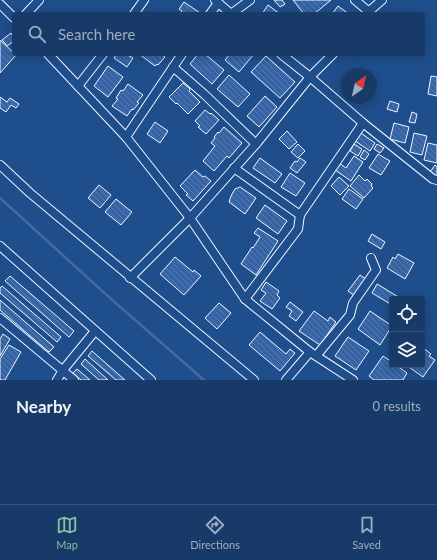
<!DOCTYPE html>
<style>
:root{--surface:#173a69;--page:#244571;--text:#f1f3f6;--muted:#9eadc0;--line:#36547d;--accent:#8abfa5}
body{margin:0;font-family:Lato,sans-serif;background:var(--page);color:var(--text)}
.controls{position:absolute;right:12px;bottom:12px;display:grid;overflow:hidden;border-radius:4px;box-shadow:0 2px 10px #0003}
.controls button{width:36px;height:36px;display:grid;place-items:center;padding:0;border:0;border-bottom:1px solid var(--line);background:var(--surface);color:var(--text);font:20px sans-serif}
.compass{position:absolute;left:341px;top:68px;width:36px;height:36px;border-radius:50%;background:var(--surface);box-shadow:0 2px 10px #0003;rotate:34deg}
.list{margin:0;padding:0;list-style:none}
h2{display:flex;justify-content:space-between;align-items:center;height:52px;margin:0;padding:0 16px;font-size:17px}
h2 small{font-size:13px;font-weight:400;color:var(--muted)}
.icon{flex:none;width:22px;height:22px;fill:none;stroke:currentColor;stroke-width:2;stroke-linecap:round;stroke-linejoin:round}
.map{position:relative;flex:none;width:437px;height:380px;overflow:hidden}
.search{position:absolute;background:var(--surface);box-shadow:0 2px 10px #0003;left:12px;right:12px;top:12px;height:44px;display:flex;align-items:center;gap:10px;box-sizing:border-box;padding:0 14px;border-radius:4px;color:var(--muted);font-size:15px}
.sheet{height:124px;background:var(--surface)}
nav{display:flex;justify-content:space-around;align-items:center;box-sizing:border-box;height:56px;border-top:1px solid var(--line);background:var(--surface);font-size:11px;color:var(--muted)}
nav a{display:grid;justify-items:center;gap:2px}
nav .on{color:var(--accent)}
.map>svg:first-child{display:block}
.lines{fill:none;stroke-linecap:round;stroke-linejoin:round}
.stream{stroke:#446ba0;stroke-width:2.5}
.building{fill:url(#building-back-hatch);stroke:#f2f6ff}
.minor-casing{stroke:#f2f6ff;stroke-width:10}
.minor{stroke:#1f4e8c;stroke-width:8}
</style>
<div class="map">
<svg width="437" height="380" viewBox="0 0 437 380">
<defs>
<pattern id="building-back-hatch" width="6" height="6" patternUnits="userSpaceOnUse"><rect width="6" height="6" fill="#3563a3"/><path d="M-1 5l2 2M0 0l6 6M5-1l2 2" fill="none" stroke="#537ab1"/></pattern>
</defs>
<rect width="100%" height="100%" fill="#1f4e8c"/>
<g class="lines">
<polyline class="stream" points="0,198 111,299 204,380"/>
</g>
<g class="building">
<polygon points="274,0 282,0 285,4 280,7"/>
<polygon points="293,0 331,0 314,14 304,14"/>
<polygon points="184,2 200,13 199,14 180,14 182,11 179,9"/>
<polygon points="268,5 280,14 262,14"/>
<polygon points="338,6 349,14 332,14"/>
<polygon points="11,33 14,38 14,41 7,46 2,40"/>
<polygon points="0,40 16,55 0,73"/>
<polygon points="117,54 126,54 133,58 127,67 114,58"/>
<polygon points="139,54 161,54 165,57 158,65 157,64 155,66"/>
<polygon points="198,54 205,54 224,70 212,84 190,64"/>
<polygon points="230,54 254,54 239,72 225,60"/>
<polygon points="266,56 295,82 280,98 251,72"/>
<polygon points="108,66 123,77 108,97 94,86"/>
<polygon points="229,75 250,94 238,107 217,89"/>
<polygon points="431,76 437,77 437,96 428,94"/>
<polygon points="183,83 190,89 189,91 200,102 188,114 177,103 176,104 169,97"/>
<polygon points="128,84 143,95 137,102 139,103 133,110 132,109 127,116 112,106 118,99 116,98 121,90 123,91"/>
<polygon points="265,96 277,107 259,127 247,116"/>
<polygon points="0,97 7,102 10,98 19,104 16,108 11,105 6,112 0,108"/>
<polygon points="390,101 399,104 397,112 387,109"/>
<polygon points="205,110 210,114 211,113 219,120 206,134 198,127 200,126 195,121"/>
<polygon points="412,112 417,114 415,123 409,122"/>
<polygon points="155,122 168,131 160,143 147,134"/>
<polygon points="394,123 409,127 405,143 390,139"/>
<polygon points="224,127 242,143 229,158 227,156 214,171 203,161 215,146 211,143 215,138 214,137 218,132 219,133"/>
<polygon points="287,131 297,142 289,149 279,139"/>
<polygon points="361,133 375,143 370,151 355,141"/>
<polygon points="414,133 427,136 422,155 410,152"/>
<polygon points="428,143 437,145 437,163 424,160"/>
<polygon points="298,144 305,151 298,158 291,152"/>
<polygon points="354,144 362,149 358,156 350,151"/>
<polygon points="377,144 384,148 380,153 374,149"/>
<polygon points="364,150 369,154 365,160 360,157"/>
<polygon points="378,154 390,161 381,175 369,168"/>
<polygon points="354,156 363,162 351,181 335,170 339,163 346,168"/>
<polygon points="260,158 282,174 275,183 253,168"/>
<polygon points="300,158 306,162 297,173 290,168 295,161 297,162"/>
<polygon points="435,165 437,167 437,177 430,172"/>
<polygon points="195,170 203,177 205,176 211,181 193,201 186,195 188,194 180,186"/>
<polygon points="290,173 305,183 296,196 281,187"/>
<polygon points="359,175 365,181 367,179 372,184 371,186 373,188 364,198 350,186"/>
<polygon points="339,177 349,186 340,195 331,186"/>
<polygon points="99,185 111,195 100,208 88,198"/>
<polygon points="240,187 256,198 245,214 229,202 231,196 235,189"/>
<polygon points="349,189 363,199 356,209 342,199"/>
<polygon points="116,199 132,212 121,225 105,212"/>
<polygon points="265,205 287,221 278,234 256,218"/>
<polygon points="258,228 278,241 256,275 241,264 252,247 253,248 260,237 254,233"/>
<polygon points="372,234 385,242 381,249 368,241"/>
<polygon points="398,254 414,263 405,279 387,268 393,257 395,259"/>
<polygon points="175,257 193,272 194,270 201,276 184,295 160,274"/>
<polygon points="360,275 367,280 355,296 348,291"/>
<polygon points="10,276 74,331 69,337 5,281"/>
<polygon points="266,282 279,291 277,295 280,298 272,309 260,301 266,293 261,290"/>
<polygon points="377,284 400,298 399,299 392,299 392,305 372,293"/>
<polygon points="2,286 61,337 57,342 0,293 0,288"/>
<polygon points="0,300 54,347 49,352 0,310"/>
<polygon points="290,302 303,312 296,321 289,316 292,311 286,307"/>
<polygon points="219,303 231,313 217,329 205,318"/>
<polygon points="314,311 328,321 330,317 336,322 320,345 299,331"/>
<polygon points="370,311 392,326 380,345 358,329"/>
<polygon points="260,332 286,354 290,349 295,353 280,371 249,345"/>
<polygon points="3,334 10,339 0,356 0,339"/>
<polygon points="348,337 369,351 356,370 335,356"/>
<polygon points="9,345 21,352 5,380 0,380 0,359"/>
<polygon points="422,347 431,354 429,356 435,360 423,377 406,365 422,365"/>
<polygon points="92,351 125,380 116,380 88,356"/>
<polygon points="383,356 392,362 392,365 396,365 407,373 403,380 374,380 369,376"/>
<polygon points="85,359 108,380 99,380 81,364"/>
<polygon points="77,369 90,380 81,380 73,373"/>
</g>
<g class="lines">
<g class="minor-casing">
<g id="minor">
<polyline points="215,0 231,14"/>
<polyline points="355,0 368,11"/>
<polyline points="0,4 14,18"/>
<polyline points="26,14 39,0"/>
<polyline points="134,14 144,0"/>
<polyline points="210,14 218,3"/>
<polyline points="231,14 250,0"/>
<polyline points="366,14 382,0"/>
<polyline points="48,54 126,137 190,218 245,299 310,352 353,380"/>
<polyline points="281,54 310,77 363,123 433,179 437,180"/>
<polyline points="173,67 204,94 256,144"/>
<polyline points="78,86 103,54"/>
<polyline points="126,137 182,54"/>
<polyline points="0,165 30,193 254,380"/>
<polyline points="234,168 300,215"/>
<polyline points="0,246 151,380"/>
<polyline points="130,278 190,218 256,144 310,77 333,54"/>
<polyline points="245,299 298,229 300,215 363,123"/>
<polyline points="0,318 74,380"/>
<polyline points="316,356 350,315 353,303 376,270 371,258"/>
<polyline points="57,380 63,370 95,331"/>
<polyline points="286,380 310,352"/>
</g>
</g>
<use href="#minor" class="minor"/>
</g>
</svg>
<div class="controls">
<button><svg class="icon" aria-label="locate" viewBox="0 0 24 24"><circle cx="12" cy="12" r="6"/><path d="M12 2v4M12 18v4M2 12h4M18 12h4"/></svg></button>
<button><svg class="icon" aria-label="layers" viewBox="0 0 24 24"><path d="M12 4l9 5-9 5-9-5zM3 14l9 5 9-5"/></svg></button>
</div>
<svg class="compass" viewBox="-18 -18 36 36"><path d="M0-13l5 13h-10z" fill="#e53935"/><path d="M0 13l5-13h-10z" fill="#9eadc0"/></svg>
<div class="search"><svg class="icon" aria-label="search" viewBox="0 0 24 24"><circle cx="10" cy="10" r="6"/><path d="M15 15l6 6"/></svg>Search here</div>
</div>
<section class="sheet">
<h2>Nearby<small>0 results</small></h2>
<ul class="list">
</ul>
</section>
<nav>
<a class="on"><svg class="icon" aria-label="map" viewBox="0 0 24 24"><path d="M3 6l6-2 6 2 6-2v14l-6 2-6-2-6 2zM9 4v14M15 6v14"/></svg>Map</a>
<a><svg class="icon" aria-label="directions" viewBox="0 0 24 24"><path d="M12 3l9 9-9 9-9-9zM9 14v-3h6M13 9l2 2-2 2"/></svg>Directions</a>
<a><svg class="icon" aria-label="saved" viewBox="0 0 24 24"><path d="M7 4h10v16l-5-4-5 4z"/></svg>Saved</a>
</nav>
